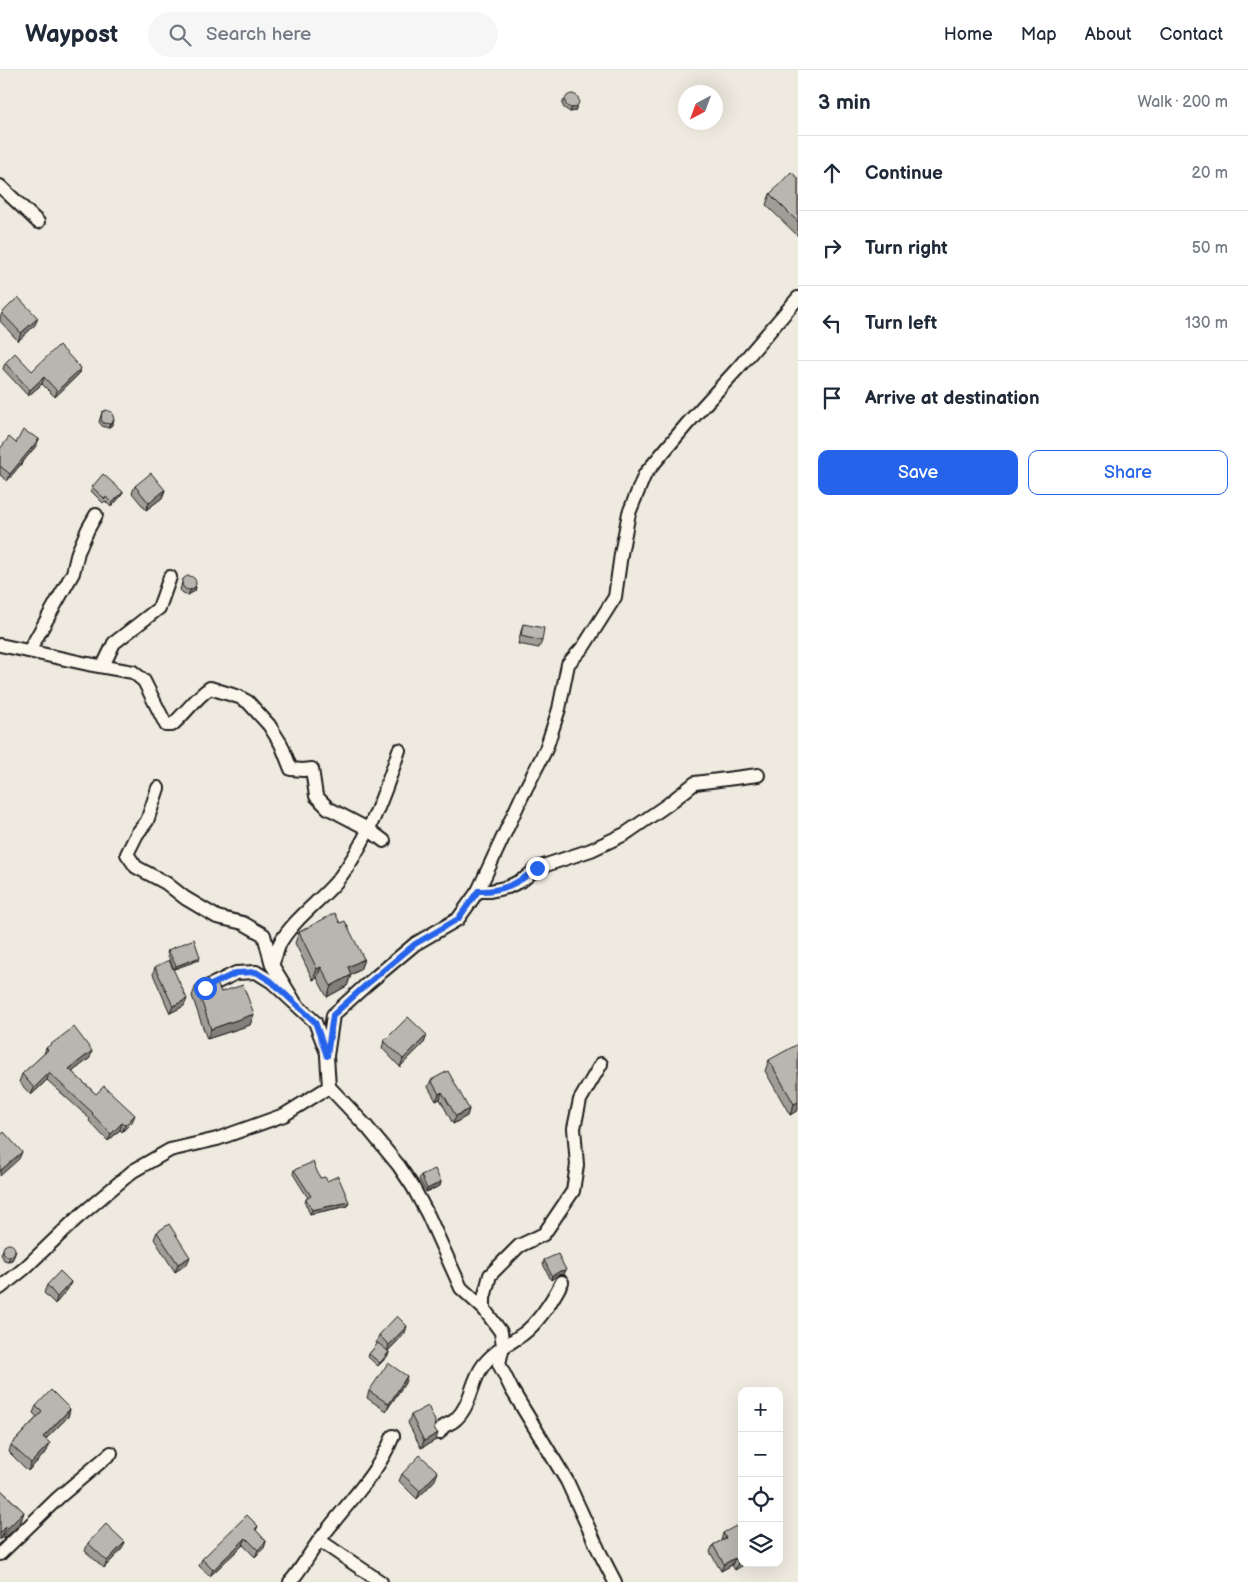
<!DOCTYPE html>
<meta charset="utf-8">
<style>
:root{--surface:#fff;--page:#f6f6f7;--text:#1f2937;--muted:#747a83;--line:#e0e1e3;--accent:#2563eb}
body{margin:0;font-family:"Balsamiq Sans",sans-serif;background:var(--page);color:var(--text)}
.controls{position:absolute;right:15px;bottom:15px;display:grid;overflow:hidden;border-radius:10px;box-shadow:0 5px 20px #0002}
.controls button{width:45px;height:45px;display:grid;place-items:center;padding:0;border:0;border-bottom:1px solid var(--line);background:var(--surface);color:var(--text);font:25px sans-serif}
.compass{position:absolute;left:678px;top:15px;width:45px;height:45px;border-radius:50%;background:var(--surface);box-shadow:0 5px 20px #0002;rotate:221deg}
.stop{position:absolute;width:15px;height:15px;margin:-11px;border:4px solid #2563eb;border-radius:50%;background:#fff}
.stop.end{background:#2563eb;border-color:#fff;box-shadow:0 1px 5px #0008}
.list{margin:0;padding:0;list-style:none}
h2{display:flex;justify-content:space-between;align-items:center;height:65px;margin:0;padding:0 20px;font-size:21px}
h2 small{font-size:16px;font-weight:400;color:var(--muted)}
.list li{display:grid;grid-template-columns:32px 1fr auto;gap:15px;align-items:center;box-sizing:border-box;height:75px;padding:0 20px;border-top:1px solid var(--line)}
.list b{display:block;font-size:19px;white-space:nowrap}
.list em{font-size:16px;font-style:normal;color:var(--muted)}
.actions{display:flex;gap:10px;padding:15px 20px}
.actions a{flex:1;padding:11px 0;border:1px solid var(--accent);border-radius:10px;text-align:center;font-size:18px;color:var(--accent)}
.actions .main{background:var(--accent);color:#fff}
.icon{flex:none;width:28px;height:28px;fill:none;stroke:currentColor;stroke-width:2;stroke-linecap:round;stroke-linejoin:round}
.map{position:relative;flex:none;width:798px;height:1512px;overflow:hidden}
header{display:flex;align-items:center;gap:30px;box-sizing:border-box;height:70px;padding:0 25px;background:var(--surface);border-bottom:1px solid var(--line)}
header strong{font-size:24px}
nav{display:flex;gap:28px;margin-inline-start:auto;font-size:18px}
.search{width:350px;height:45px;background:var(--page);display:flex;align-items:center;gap:12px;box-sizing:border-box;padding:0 18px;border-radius:28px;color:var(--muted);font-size:19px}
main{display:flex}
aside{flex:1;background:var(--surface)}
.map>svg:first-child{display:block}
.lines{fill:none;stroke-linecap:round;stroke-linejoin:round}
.street-casing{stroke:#1c1c1c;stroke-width:16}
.street{stroke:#fbf7ec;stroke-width:12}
.wall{fill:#9f9d96;stroke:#1c1c1c}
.shaded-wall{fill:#827f7a;stroke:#1c1c1c}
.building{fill:#b9b6af;stroke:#1c1c1c}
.route{stroke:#2563eb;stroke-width:6}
</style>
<header>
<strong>Waypost</strong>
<div class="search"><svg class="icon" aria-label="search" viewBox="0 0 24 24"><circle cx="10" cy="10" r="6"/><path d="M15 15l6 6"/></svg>Search here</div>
<nav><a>Home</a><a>Map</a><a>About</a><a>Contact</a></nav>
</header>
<main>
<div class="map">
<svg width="798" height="1512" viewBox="0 0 798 1512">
<rect width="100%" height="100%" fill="#eeeadf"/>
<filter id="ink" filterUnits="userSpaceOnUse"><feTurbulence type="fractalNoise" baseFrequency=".02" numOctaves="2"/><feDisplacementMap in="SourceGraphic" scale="10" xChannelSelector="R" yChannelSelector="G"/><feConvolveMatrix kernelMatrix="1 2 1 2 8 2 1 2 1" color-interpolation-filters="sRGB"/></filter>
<g filter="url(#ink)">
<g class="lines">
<g class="street-casing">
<g id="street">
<polyline points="0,116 38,152"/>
<path d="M0,575L88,594L133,602L144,611L166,655H172C185,644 195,628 210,618L239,627L248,632L269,655L281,674L291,699L303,700L312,699L316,726L328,738L368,759L384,771"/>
<polyline points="29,581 73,503 78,482 88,459 96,445"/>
<polyline points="103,596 114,573 159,538 170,507"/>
<polyline points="158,718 147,751 137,764 127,784 136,797 166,813 185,828 217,847 243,853 264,865 272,895"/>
<polyline points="478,821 490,821 508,817 524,809 537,798 591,780 625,764 667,735 695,713 758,705"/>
<polyline points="205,918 236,903 256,902 272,912 315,952 327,983"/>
<path d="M294,931L272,895C275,888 277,880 280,873C294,849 319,832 337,811C366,775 385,723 399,680"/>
<polyline points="329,1017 367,1057 399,1096 413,1117 428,1145 461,1218 484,1239 501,1262 503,1276 499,1294 512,1320 567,1411 600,1483 615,1512"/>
<polyline points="0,1218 25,1198 76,1149 133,1101 170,1080 217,1069 284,1045 329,1017 327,986 333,945 366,915 415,874 458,849 478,821 522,726 546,679 559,639 568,594 584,576 615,527 621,484 629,443 645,404 687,354 738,298 798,228"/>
<polyline points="484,1239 484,1228 490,1205 519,1176 544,1164 573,1121 577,1095 574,1058 580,1030 601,994"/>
<path d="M439,1363C445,1352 449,1356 456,1349C471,1335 471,1313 482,1297C492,1282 509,1274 523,1264C539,1252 553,1229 562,1212"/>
<polyline points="319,1470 381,1512"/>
<polyline points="0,1484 58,1428 111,1383"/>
<path d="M290,1512C301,1500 309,1484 319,1471C344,1436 377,1406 393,1366"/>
</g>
</g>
<use href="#street" class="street"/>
</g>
<g class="wall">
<polygon points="564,30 575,41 570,42 564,38 562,34"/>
<polygon points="798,108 798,166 766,135 770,124"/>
<polygon points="2,243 35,255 18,271 0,251 0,248"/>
<polygon points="5,293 32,301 79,304 55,327 42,314 28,326 3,299"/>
<polygon points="102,342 113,354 108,358 102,356 99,352"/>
<polygon points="39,369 36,376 7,411 0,405 0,379 16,373"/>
<polygon points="135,416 165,420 162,428 146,440 132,423"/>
<polygon points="92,417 123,422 121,426 111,437 105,431 103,433 91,421"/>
<polygon points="183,509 196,517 195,521 188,525 183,523 180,520"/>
<polygon points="523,554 542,571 539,578 518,574 521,561"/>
<polygon points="340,853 364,889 360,900 351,905 347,916 327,927 317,908 313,910 295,873 299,862"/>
<polygon points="168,880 199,890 174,899 167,883"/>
<polygon points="155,897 184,936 170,943 153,904"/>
<polygon points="196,915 221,922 254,944 250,955 207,969 192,926"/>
<polygon points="427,965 424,973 400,997 382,978 384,971"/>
<polygon points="46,978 90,988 72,1002 96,1024 132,1052 122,1062 120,1060 108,1071 89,1051 90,1049 47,1010 31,1025 19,1012 22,1004 44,984"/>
<polygon points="769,990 798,1040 790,1045 765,1001"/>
<polygon points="431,1010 469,1039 467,1046 453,1054 440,1029 436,1031 428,1017"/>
<polygon points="294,1100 327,1111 349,1132 348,1136 310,1144 305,1133 306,1129 308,1128 293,1104"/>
<polygon points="421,1105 441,1112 440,1116 426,1122 419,1109"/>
<polygon points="157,1162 187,1194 175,1202 154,1169"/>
<polygon points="5,1175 15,1184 12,1190 8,1191 4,1190 1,1184"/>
<polygon points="544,1190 566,1200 564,1204 558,1205 551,1210 543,1194"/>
<polygon points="71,1212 68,1219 55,1234 44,1223 47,1215"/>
<polygon points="405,1263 388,1281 389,1282 388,1286 378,1296 368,1287 369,1284 378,1274 376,1273 379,1265"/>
<polygon points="405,1313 386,1341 367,1328 369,1321"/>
<polygon points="36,1336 70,1339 68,1347 46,1369 47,1381 28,1401 9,1382 11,1375 37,1347 33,1343"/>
<polygon points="411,1345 434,1359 436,1370 421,1378 408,1353"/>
<polygon points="402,1404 435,1410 417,1429 399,1411"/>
<polygon points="0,1419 24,1442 20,1454 4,1469 2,1468 0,1470"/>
<polygon points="258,1456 256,1461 266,1471 264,1478 255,1487 243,1475 210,1506 199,1496 202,1489"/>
<polygon points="723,1463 742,1493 735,1500 732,1495 721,1501 710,1482 713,1475 721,1471"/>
<polygon points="88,1473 122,1479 104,1498 85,1481"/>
</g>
<g class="shaded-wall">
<polygon points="578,34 575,41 570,42 571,39"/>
<polygon points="38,248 35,255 18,271 21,263"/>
<polygon points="81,298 79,304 55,327 57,321"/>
<polygon points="44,307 42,314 28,326 30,320"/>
<polygon points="114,350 113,354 108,358 110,354"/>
<polygon points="39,369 36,376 7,411 10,404"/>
<polygon points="165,420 162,428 146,440 149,433"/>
<polygon points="123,422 121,426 111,437 112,433"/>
<polygon points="196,517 195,521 188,525 190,521"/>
<polygon points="200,887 199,890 174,899 176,896"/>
<polygon points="364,889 360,900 344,908 348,897"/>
<polygon points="321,897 317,908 313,910 317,899"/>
<polygon points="351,905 347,916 327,927 331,916"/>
<polygon points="187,929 184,936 170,943 173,936"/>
<polygon points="254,944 250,955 207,969 211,959"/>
<polygon points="427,965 424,973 400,997 403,989"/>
<polygon points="92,981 90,988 67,1006 69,999"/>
<polygon points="49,1003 47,1010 31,1025 34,1018"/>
<polygon points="442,1022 440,1029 436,1031 439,1024"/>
<polygon points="798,1032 798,1040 790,1045 794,1034"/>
<polygon points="469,1039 467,1046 453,1054 456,1046"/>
<polygon points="135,1045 132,1052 122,1062 125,1055"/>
<polygon points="122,1053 120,1060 108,1071 111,1064"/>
<polygon points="22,1082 19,1089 0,1106 0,1101"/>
<polygon points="441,1112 440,1116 426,1122 427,1119"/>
<polygon points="349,1132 348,1136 310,1144 312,1140"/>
<polygon points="16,1180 12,1190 8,1191 10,1187"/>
<polygon points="190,1187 187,1194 175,1202 178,1194"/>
<polygon points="566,1200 564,1204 558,1205 551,1210 552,1206 560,1201"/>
<polygon points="71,1212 68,1219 55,1234 57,1227"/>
<polygon points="407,1256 405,1263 387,1282 389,1275"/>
<polygon points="389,1282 388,1286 378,1296 380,1293"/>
<polygon points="407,1306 405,1313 386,1341 389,1334"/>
<polygon points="70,1339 68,1347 41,1374 43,1367"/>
<polygon points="438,1363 436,1370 421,1378 424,1371"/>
<polygon points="50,1373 47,1381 28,1401 31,1393"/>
<polygon points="438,1402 435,1410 417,1429 420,1421"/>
<polygon points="24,1442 20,1454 4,1469 8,1458"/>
<polygon points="6,1457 2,1468 0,1470 0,1463"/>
<polygon points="246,1468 243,1475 210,1506 213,1500"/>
<polygon points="266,1471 264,1478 255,1487 258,1480"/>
<polygon points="125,1472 122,1479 104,1498 107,1491"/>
<polygon points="735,1488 732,1495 721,1501 724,1494"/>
<polygon points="742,1491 742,1493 747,1493 735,1500 738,1493"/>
</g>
<g class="building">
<circle cx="572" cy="31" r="7"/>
<polygon points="791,102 798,108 798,152 770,124"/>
<polygon points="18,227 38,248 21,263 2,243"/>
<polygon points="59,275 81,298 57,321 44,307 30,320 5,293 15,283 32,301"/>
<polygon points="106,340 112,342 114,350 110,354 103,353 101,349 102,342"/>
<polygon points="23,360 39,369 10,404 0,396 0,379 9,367 16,373"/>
<polygon points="151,403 165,420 149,433 135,416"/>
<polygon points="103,404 123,422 112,433 106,427 105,429 92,417"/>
<circle cx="189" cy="513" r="7"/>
<polygon points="523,554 544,558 542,571 521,566"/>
<polygon points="335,843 340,853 345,851 364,889 348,897 351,905 331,916 321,897 317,899 299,862"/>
<polygon points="194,869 200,887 176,896 168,880"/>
<polygon points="169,890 187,929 173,936 155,897"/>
<polygon points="203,913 209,916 217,913 221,922 243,915 254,944 211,959 196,915"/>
<polygon points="408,947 427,965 403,989 384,971"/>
<polygon points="74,957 92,981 69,999 96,1024 104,1016 135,1045 125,1055 122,1053 111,1064 92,1044 93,1043 49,1003 34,1018 22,1004 48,980 46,978"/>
<polygon points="798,974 798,1032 794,1034 769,990"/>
<polygon points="448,1001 469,1039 456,1046 442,1022 439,1024 431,1010"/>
<polygon points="4,1062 22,1082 0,1101 0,1066"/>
<polygon points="313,1092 320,1108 325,1107 327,1111 338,1106 349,1132 312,1140 306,1129 311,1126 294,1100"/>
<polygon points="435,1099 441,1112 427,1119 421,1105"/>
<polygon points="169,1154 190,1187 178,1194 157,1162"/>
<circle cx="9" cy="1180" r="6"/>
<polygon points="558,1184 566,1200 560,1201 552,1206 544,1190"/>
<polygon points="60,1201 71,1212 57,1227 47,1215"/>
<polygon points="397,1246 407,1256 389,1275 379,1265"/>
<polygon points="378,1273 389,1282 380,1293 369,1284"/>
<polygon points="388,1293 407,1306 389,1334 369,1321"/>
<polygon points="51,1320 70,1339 43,1367 50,1373 31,1393 11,1375 42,1342 36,1336"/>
<polygon points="428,1336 435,1351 434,1359 438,1363 424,1371 411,1345"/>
<polygon points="420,1385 438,1402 420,1421 402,1404"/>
<polygon points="0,1419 24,1442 8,1458 6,1457 0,1463"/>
<polygon points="247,1445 258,1456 255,1459 266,1471 258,1480 246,1468 213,1500 202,1489"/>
<polygon points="106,1454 125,1472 107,1491 88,1473"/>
<polygon points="736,1456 742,1465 742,1491 738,1493 735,1488 724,1494 713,1475 726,1468 723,1463"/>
</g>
</g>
<g class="lines" filter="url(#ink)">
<path class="route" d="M205,918L236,903L256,902L272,912L315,952L327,986L333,945L366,915L415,874L458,849L478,821C502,822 519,813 537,798"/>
</g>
</svg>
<div class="controls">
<button>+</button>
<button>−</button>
<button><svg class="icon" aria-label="locate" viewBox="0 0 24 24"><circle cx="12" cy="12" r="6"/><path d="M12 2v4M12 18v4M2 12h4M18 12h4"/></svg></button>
<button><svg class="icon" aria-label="layers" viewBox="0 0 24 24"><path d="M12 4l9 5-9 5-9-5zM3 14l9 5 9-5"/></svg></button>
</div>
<svg class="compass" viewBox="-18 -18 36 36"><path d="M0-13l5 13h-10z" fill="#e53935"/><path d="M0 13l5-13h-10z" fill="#747a83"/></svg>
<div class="stop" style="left:205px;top:918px"></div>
<div class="stop end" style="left:537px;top:798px"></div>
</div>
<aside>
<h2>3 min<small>Walk · 200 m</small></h2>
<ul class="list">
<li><svg class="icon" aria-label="ahead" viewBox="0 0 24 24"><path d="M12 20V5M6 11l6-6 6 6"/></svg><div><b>Continue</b></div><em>20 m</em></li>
<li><svg class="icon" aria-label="right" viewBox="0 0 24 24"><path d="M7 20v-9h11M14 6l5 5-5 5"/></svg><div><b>Turn right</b></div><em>50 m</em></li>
<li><svg class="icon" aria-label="left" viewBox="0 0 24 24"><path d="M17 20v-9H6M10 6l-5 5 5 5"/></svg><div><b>Turn left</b></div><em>130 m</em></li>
<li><svg class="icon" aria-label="arrive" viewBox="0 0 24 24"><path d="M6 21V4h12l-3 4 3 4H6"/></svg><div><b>Arrive at destination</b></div></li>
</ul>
<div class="actions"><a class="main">Save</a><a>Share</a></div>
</aside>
</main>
